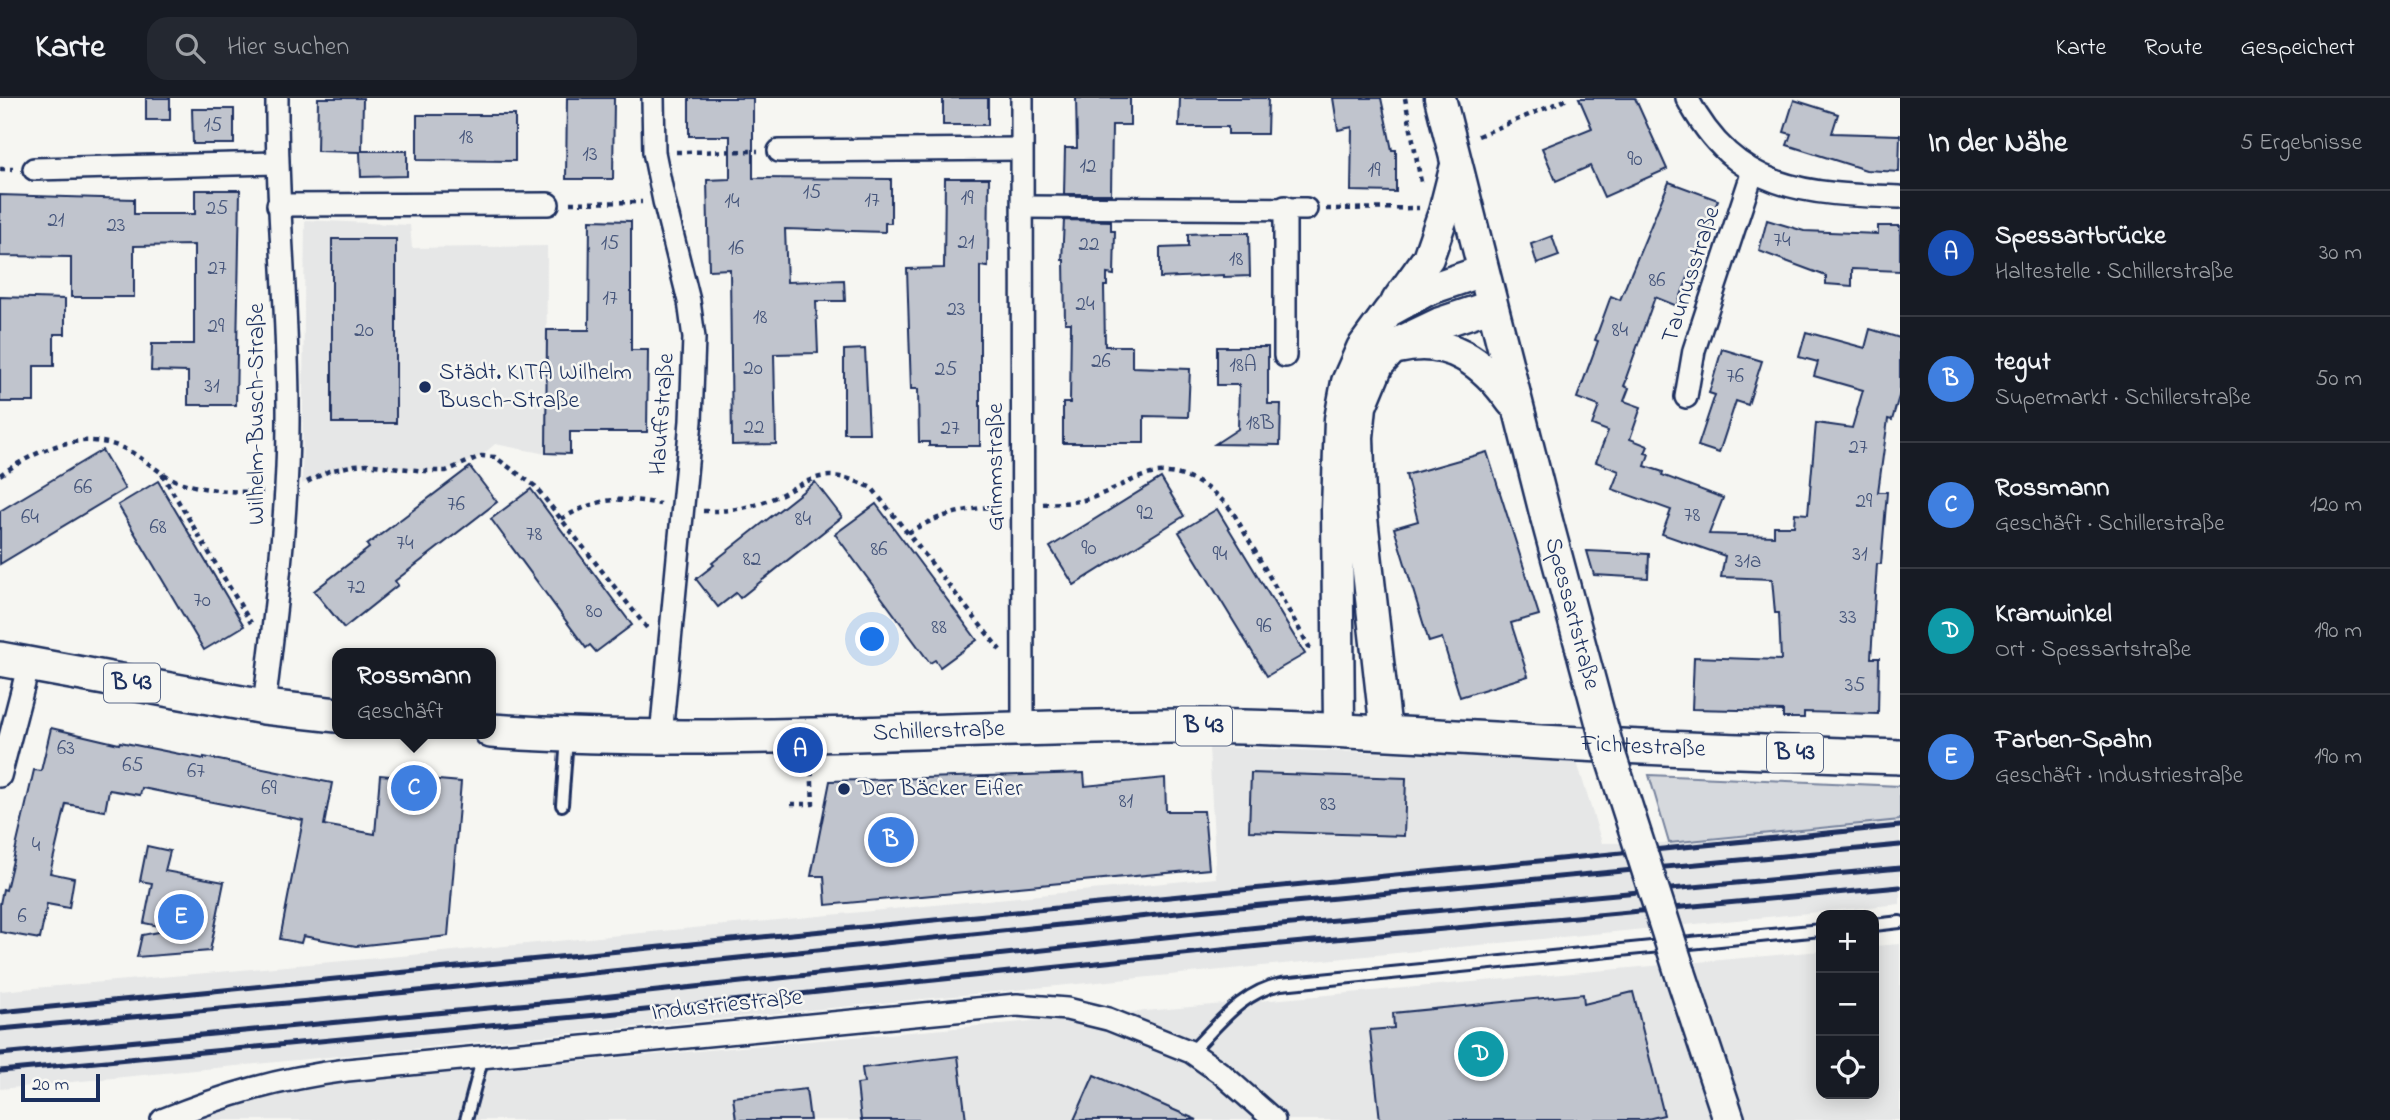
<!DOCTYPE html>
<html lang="de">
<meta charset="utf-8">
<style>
:root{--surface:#171b24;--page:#242831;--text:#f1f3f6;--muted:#9ea1a6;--line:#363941;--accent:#919bb2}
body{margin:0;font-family:"Indie Flower",sans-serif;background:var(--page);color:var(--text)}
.controls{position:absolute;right:21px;bottom:21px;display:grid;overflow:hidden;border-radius:14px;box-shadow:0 4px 18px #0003}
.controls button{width:63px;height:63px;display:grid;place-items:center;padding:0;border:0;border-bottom:2px solid var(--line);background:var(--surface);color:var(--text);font:35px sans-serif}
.scale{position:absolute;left:21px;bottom:18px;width:79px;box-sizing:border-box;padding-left:7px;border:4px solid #1b2f5e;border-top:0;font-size:19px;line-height:24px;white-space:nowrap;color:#1b2f5e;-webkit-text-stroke:5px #f6f6f2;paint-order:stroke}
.you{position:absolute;left:873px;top:542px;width:24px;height:24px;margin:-18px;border:5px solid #fff;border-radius:50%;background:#1a73e8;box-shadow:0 0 0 10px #1a73e833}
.badge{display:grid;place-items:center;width:46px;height:46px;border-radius:50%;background:var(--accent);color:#fff;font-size:23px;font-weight:700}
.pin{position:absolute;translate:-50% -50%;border:4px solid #fff;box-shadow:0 2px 7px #0006}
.popup{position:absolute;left:332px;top:550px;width:164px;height:91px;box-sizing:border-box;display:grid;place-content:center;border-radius:14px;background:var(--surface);filter:drop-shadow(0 2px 5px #0005);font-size:23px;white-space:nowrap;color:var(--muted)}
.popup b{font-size:26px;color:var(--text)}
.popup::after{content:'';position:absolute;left:50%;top:100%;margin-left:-14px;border:14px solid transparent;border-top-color:var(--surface)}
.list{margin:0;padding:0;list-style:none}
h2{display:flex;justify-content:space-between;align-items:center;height:91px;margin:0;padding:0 28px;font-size:30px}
h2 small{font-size:23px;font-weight:400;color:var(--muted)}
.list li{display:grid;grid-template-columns:46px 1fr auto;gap:21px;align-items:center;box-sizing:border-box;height:126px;padding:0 28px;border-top:2px solid var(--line)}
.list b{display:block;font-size:26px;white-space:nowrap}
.list p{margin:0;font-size:23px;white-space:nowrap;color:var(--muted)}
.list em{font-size:23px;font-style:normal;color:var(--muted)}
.icon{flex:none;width:38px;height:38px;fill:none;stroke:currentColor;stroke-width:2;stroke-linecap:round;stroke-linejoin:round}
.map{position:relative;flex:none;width:1900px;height:1022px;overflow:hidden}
header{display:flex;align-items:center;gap:42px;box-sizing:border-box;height:98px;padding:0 35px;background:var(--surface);border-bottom:2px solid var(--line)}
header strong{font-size:33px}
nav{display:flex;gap:38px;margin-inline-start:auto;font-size:24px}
.search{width:490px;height:63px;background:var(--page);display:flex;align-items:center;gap:18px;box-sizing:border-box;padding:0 24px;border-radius:21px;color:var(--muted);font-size:26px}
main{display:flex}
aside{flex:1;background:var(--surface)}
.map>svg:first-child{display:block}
.built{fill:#e6e7e7}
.green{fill:#d6d9dd;stroke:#78849e;stroke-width:2}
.building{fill:#c0c4cd;stroke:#1b2f5e;stroke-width:2}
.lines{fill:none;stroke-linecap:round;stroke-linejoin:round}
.lane-casing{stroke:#1b2f5e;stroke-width:16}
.street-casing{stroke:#1b2f5e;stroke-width:26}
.secondary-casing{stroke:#1b2f5e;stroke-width:35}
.primary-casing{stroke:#1b2f5e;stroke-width:38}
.path{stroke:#1b2f5e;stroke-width:4.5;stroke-dasharray:5 5;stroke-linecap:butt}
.lane{stroke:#f6f6f2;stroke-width:10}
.street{stroke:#f6f6f2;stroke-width:21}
.secondary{stroke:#f6f6f2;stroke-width:30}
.primary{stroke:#f6f6f2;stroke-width:33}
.rail{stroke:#1b2f5e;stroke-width:5}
.secondary-bridge-casing{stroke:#1b2f5e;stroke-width:35;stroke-linecap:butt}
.secondary-bridge{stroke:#f6f6f2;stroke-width:30}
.poi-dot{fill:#1b2f5e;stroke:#f6f6f2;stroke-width:2.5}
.labels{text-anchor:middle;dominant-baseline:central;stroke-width:5;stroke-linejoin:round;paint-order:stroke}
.number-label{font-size:21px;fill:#44547a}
.shield{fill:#f6f6f2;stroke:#5d6b8a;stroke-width:2}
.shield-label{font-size:23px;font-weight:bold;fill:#1b2f5e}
.street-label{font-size:24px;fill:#1b2f5e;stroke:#f6f6f2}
.poi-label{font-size:24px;fill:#1b2f5e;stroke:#f6f6f2;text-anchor:start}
</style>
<header>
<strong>Karte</strong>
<div class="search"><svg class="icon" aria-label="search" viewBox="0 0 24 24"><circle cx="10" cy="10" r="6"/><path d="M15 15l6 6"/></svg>Hier suchen</div>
<nav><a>Karte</a><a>Route</a><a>Gespeichert</a></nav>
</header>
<main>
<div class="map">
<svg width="1900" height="1022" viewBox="0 0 1900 1022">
<rect width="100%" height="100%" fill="#f6f6f2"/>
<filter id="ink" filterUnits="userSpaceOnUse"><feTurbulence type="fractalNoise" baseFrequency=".0143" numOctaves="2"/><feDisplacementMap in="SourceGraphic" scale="14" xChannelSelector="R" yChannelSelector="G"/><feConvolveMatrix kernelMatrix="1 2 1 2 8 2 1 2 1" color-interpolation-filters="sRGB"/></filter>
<g filter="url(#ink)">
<g class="built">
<polygon points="305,122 410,127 412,150 547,148 546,356 495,346 481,358 455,370 425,373 366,366 342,370 302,386"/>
<polygon points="1209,649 1576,661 1602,745 1669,745 1900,723 1900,806 0,991 0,893 401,858 1216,780"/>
<polygon points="1900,846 1900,1022 201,1022 249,1003 325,986 1821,853 1821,996 1874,996 1874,848"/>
</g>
<polygon class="green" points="1649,677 1900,688 1900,722 1669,745"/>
<g class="building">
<rect x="146" y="0" width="24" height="22"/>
<polygon points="318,0 363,0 362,53 407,53 407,78 361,79 360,54 317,53"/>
<polygon points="567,0 614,0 613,81 566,81"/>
<polygon points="689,0 753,0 753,80 891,81 891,125 885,125 885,134 785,131 787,184 844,182 845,203 816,203 818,255 774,256 776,346 732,347 730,171 709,172 707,82 730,81 730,38 689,38"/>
<rect x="943" y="0" width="45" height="27"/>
<polygon points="1076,0 1130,0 1130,27 1112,27 1111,96 1064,96 1065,50 1077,50"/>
<polygon points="1180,0 1268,0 1267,36 1228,36 1228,29 1179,29"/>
<polygon points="1333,0 1381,0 1392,52 1396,52 1396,94 1351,93 1352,29 1338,32"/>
<polygon points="1579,0 1635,0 1667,71 1604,99 1590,68 1556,83 1542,50 1592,30"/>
<polygon points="1794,2 1838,16 1832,35 1900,37 1899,74 1866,72 1787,47 1791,36 1784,34"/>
<polygon points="192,11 234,11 234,46 193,46"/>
<polygon points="417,17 515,17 515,63 417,62"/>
<polygon points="945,80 989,80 988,169 980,168 980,348 929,348 929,344 919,344 918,291 911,291 907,171 944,170"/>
<polygon points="1669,84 1718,102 1677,208 1655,199 1626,280 1627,281 1624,288 1629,290 1624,303 1641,309 1630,341 1648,348 1645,355 1649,356 1645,368 1663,374 1662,377 1723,400 1709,436 1774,438 1774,428 1794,428 1795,415 1808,416 1816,325 1852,330 1863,292 1814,278 1818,264 1799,259 1806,234 1865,250 1870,231 1900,240 1900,295 1892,322 1888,321 1878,394 1887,394 1881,466 1877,466 1871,560 1879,560 1878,616 1804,614 1804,620 1783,620 1783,613 1692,611 1694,559 1781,562 1779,515 1775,515 1772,481 1721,479 1725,458 1662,436 1671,412 1612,391 1619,373 1596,364 1608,333 1592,327 1599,308 1577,300 1598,243 1595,242 1611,198 1620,202"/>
<polygon points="195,92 240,92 236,307 188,307 188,274 151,273 152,246 194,246 194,147 134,148 134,199 71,199 71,159 0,158 0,97 134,101 134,116 195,116"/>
<polygon points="590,122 631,123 631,252 648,252 647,334 570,334 570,356 546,355 547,232 589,232"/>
<polygon points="1064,122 1111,123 1111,133 1115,133 1114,177 1107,176 1107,188 1104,188 1105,248 1132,248 1132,269 1190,271 1188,319 1144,318 1144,345 1063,345 1063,305 1070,305 1071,225 1065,225 1064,162 1062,162"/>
<polygon points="1767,122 1804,133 1878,136 1878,128 1900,128 1900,173 1852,171 1852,188 1826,186 1826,178 1759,153"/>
<polygon points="1213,135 1249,135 1250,178 1224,179 1224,177 1160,180 1160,150 1188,149 1188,136"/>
<polygon points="1552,138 1559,158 1537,166 1531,146"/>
<rect x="332" y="141" width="64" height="184"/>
<polygon points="0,199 65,201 65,236 54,236 54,268 34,268 34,304 0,304"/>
<polygon points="1217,249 1268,249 1268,306 1281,306 1280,347 1215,346 1238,331 1239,287 1217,287"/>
<polygon points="865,251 869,335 844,335 844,252"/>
<polygon points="1722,251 1762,263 1748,307 1736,303 1719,355 1698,348 1715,297 1709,295"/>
<polygon points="102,352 125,391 0,466 0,413"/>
<polygon points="1487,354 1539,517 1511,525 1528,578 1460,599 1442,540 1429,544 1394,430 1418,423 1406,377"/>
<polygon points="470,369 497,404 395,483 398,487 344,530 314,493 369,450 367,447"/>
<polygon points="1161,380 1184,418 1074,487 1050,449"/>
<polygon points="158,383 244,528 204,552 118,407"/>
<polygon points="815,384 842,419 740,500 736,495 718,509 696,481 714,467 712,465"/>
<polygon points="531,391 632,527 596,554 590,547 586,550 491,421"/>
<polygon points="876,406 977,542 940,569 935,562 930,565 835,436"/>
<polygon points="1217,411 1305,556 1267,578 1179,434"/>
<polygon points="1587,453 1649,456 1648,480 1594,477"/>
<polygon points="51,630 119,646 120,644 204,661 204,659 332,685 324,727 375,736 380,677 461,684 448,838 356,848 303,838 301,845 280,841 303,722 142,690 140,697 109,692 105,713 66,706 50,775 74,780 69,810 47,806 40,841 0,834 0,806 3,791 6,792 34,672 41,673"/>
<polygon points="1084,675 1085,688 1165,680 1166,713 1204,713 1209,771 826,807 824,778 811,778 830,683"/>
<polygon points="1251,675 1406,680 1404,738 1249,733"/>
<polygon points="147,748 170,753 165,773 224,784 210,853 137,859 142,837 174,831 144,825 152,785 140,783"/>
<polygon points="1633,894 1664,1017 1643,1022 1380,1022 1370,932 1394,930 1393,915 1583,896 1584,906"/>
<polygon points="958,958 966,1022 861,1022 857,986 864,985 862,970"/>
<polygon points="1094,977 1197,1022 1074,1022"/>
<polygon points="806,991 810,1022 736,1022 733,999"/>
</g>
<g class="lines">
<g class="lane-casing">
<g id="lane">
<polyline points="562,707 567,640"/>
<polyline points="1874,827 1900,824"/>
<path d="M1191,954C1218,927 1241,894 1281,886L1821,832"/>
<polyline points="466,1022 483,958"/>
</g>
</g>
<g class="street-casing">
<g id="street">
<polyline points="653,0 654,54 664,103 689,203 694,240 691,323 661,638"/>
<polyline points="1022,0 1023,629"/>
<path d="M1687,0C1736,94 1806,96 1900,99"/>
<polyline points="779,53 1021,51"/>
<polyline points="34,71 276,65"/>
<polyline points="278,107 548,106"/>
<polyline points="1023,109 1306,111"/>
<polyline points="1285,258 1285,109"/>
<polyline points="1686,299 1694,252 1753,73"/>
<path d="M264,609C275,514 288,419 288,323C289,215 276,108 277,0"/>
<polyline points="0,678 29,566"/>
<path d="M162,1022C227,996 278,981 347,972L1017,907L1067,911L1108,921L1191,954L1222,976L1274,1022"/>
</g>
</g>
<g class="secondary-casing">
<g id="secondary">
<polyline points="1440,0 1546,419"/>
<polyline points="1397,203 1428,160 1444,114 1455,71"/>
<path d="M1398,250C1449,238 1484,264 1512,304"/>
<polyline points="1339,631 1337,412 1340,321 1347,284 1362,250 1389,213 1427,192 1483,173"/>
<polyline points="1386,634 1360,402 1358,339 1361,308 1378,267 1398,245 1440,225 1491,208"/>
<polyline points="1680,874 1729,1022"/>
</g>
</g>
<g class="primary-casing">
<g id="primary">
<polyline points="0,561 264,609 337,617"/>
<path id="s1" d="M491,633C722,649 954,628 1185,628C1311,629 1435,638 1560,645C1673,651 1787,655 1900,659"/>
</g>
</g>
<g class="path">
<polyline points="1405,0 1421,84"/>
<polyline points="1478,38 1570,0"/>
<polyline points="676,54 758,53"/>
<polyline points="0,71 13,71"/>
<polyline points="570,105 642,104"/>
<polyline points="1326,111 1419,110"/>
<polyline points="162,376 251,525"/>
<path d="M0,377C40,350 85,329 131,354C147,363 160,376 177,383C204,393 234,394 263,394"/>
<polyline points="307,384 329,373 355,367 366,366 425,373 446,373 481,358 495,359 535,388 647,530"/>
<path d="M1043,406C1060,405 1075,405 1091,400C1112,393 1130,381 1151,376C1182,369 1217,392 1234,416L1311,552"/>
<path d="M703,413C730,414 755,409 778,398C795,390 811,378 830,378C844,378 859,384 872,390L1000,552"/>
<path d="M561,421C599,400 617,398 660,406"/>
<path d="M908,435C937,417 965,411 999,408"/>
<polyline points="791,706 813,706 811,665"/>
</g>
<use href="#lane" class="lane"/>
<use href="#street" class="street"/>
<use href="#secondary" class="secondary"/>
<use href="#primary" class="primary"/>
<g class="rail">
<path d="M0,914C634,856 1266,785 1900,728"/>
<polyline points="0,931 408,894 1187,814 1900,747"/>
<polyline points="0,956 573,902 1259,829 1900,770"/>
<polyline points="0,973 607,916 1260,848 1900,789"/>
</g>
<g class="secondary-bridge-casing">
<g id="secondary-bridge">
<path id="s2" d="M1546,419L1608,650L1680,874"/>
</g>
</g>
<use href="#secondary-bridge" class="secondary-bridge"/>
</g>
</g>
<g class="poi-dot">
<circle cx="425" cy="289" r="7"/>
<circle cx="844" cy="691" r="7"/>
</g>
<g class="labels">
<g class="number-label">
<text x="213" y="28">15</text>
<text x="466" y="40">18</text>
<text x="590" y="57">13</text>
<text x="1635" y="62">90</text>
<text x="1088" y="69">12</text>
<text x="1374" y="73">19</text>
<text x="812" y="95">15</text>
<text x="967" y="101">19</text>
<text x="872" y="103">17</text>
<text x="732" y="104">14</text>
<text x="217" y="111">25</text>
<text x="56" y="123">21</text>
<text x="116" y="128">23</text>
<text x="1782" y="143">74</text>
<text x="966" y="145">21</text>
<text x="610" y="146">15</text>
<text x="1089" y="147">22</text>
<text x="736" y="151">16</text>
<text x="1236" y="162">18</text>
<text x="217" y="171">27</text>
<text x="1657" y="183">86</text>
<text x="610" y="201">17</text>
<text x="1085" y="207">24</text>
<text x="956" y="212">23</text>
<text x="760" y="220">18</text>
<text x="216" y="229">29</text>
<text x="364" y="233">20</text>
<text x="1620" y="233">84</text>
<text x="1101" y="264">26</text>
<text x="1243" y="268">18A</text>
<text x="753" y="271">20</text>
<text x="946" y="272">25</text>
<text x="1735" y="279">76</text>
<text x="212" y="289">31</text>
<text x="1260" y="326">18B</text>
<text x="754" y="330">22</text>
<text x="950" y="331">27</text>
<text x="1858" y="350">27</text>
<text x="83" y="390">66</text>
<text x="1864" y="404">29</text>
<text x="456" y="407">76</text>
<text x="1145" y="416">92</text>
<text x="1692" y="418">78</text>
<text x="30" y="420">64</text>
<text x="803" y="422">84</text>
<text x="158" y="430">68</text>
<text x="534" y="437">78</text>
<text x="405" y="446">74</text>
<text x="1089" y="451">90</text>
<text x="879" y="452">86</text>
<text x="1220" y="457">94</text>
<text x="1860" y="457">31</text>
<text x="752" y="462">82</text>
<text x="1748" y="464">31a</text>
<text x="356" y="490">72</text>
<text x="202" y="503">70</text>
<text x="594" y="514">80</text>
<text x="1848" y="520">33</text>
<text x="1264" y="529">96</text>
<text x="939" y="530">88</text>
<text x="1855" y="588">35</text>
<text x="66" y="651">63</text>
<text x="133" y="668">65</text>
<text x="196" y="674">67</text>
<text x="269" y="691">69</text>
<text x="1126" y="704">81</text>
<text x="1328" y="707">83</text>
<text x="36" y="748">4</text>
<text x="22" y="819">6</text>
</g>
<g class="shield">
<rect x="104" y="565.5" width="56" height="39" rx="5"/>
<rect x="1176" y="608.5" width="56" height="39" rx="5"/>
<rect x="1767" y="635.5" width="56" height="39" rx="5"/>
</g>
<g class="shield-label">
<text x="132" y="585">B 43</text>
<text x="1204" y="628">B 43</text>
<text x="1795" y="655">B 43</text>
</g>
<g class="street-label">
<text transform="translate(1692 177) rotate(-72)">Taunusstraße</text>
<text transform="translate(257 316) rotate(-90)">Wilhelm-Busch-Straße</text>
<text transform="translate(663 316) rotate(-86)">Hauffstraße</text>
<text transform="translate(996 369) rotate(-90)">Grimmstraße</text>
<text stroke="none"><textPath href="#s2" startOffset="100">Spessartstraße</textPath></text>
<text stroke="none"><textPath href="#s1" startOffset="448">Schillerstraße</textPath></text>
<text stroke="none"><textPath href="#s1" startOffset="1153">Fichtestraße</textPath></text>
<text transform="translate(727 908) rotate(-6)">Industriestraße</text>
</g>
<g class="poi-label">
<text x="439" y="275">Städt. KITA Wilhelm<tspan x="439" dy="28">Busch-Straße</tspan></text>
<text x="858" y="691">Der Bäcker Eifler</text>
</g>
</g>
</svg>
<div class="controls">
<button>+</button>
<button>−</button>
<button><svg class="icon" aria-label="locate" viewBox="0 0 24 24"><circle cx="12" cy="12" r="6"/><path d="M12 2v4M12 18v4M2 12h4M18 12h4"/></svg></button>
</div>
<div class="scale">20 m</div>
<div class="you"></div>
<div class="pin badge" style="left:800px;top:652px;background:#1a4fb4">A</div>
<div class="pin badge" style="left:891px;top:742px;background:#3f7fe0">B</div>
<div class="pin badge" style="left:414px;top:690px;background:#3f7fe0">C</div>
<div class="popup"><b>Rossmann</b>Geschäft</div>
<div class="pin badge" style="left:1481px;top:956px;background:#0f9aa8">D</div>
<div class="pin badge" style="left:181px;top:819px;background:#3f7fe0">E</div>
</div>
<aside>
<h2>In der Nähe<small>5 Ergebnisse</small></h2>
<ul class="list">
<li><span class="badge" style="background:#1a4fb4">A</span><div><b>Spessartbrücke</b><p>Haltestelle · Schillerstraße</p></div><em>30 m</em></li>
<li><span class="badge" style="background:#3f7fe0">B</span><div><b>tegut</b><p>Supermarkt · Schillerstraße</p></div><em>50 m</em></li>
<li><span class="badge" style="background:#3f7fe0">C</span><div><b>Rossmann</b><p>Geschäft · Schillerstraße</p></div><em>120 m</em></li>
<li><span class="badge" style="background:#0f9aa8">D</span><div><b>Kramwinkel</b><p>Ort · Spessartstraße</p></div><em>190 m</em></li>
<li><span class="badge" style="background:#3f7fe0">E</span><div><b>Farben-Spahn</b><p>Geschäft · Industriestraße</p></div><em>190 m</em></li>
</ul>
</aside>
</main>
